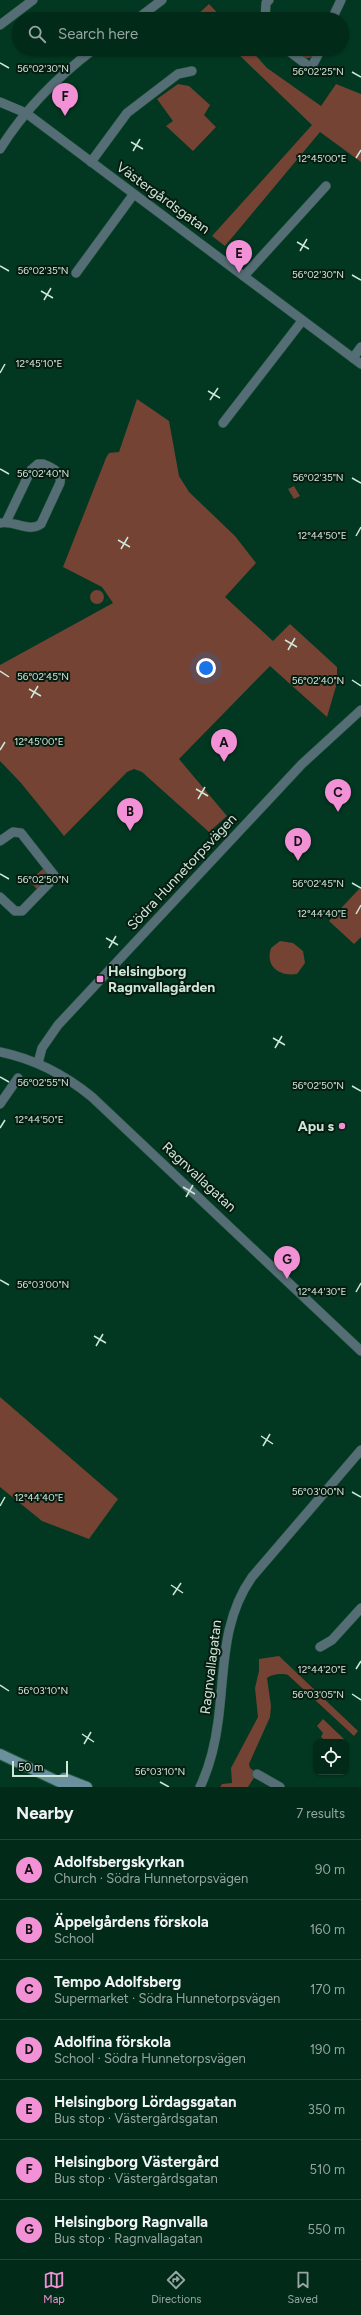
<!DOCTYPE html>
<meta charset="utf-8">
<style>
:root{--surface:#022a19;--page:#103626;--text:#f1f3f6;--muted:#96a7a2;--line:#234638;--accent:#f391d6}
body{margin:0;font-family:Figtree,sans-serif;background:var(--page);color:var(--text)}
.controls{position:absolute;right:12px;bottom:12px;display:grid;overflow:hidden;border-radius:8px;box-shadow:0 1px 3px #0004}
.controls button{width:36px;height:36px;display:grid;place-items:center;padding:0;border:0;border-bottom:1px solid var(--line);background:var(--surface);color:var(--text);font:20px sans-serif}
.scale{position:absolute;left:12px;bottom:10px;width:56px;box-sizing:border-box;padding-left:4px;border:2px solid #cee8d8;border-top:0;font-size:11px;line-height:14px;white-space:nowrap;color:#cee8d8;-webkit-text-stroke:3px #071b11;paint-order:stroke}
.you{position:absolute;left:206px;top:668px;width:14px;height:14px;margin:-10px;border:3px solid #fff;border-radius:50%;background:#1a73e8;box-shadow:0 0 0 6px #1a73e833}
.badge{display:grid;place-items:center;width:26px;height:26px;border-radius:50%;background:var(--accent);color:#111;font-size:13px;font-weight:700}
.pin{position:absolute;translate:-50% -33px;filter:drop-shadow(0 1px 2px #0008)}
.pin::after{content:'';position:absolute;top:21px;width:14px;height:12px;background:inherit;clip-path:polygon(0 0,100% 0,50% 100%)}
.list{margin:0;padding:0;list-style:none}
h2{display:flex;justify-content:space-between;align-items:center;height:52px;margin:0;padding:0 16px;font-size:17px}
h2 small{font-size:13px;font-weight:400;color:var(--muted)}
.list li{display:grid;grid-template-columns:26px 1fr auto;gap:12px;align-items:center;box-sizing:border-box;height:60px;padding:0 16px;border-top:1px solid var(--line)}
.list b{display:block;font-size:15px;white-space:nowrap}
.list p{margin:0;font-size:13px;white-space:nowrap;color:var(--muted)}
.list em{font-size:13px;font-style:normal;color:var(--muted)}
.icon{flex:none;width:22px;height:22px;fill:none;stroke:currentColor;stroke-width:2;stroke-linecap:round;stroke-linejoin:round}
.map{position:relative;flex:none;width:361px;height:1787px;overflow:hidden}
.search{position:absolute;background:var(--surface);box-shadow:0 1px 3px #0004;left:12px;right:12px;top:12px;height:44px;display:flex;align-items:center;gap:10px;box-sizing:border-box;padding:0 14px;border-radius:22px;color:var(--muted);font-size:15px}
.sheet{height:472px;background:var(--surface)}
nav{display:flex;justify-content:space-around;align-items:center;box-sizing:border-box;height:56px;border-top:1px solid var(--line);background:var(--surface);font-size:11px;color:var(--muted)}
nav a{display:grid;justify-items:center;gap:2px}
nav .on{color:var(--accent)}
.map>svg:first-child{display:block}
.green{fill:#744333}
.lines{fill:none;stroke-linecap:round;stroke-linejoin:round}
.street-casing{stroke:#23543e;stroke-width:10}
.secondary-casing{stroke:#23543e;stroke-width:12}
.street{stroke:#556d75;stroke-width:9}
.secondary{stroke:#69909c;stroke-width:10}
.ticks{fill:none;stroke:#cee8d8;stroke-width:1.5}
.poi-dot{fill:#f391d6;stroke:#071b11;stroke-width:1.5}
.labels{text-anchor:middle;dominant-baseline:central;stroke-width:4;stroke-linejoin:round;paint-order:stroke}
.street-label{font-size:14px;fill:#cee8d8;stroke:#071b11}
.poi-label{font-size:14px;font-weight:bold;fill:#cee8d8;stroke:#071b11;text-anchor:start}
.ticks-label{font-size:10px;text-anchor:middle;fill:#cee8d8;stroke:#071b11;stroke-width:4;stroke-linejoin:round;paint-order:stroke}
</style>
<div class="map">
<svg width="361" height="1787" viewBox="0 0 361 1787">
<rect width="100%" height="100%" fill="#023821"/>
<g class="green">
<polygon points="209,4 223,19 199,19 196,16"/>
<polygon points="233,49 250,49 267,68 321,106 336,84 361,94 361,162 320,132 225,246 212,236 312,125"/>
<polygon points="312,49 313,57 303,59 301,50"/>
<polygon points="178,84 189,86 210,105 204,115 216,127 193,151 166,126 173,121 157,99"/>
<polygon points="137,399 169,421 179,476 189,492 235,536 256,563 225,597 273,641 290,624 337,667 337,683 327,717 270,666 179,759 227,816 209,832 142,772 134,769 127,772 64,836 21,783 0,761 0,665 113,603 102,587 63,567 106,458 109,453 119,452"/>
<polygon points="294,486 300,496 294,499 288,489"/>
<circle cx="97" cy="597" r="7"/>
<polygon points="44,868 49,877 38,890 29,881"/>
<polygon points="361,887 361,937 354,944 329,921"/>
<path d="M280,941L293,943L303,951L305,963L297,974C279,977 265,966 271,948Z"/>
<polygon points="0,1397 118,1499 89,1539 42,1521 0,1487"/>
<path d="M279,1656L358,1731L354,1736L288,1675C283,1673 272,1674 267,1678L271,1706L270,1717L249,1764L250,1768L257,1773L248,1787H220L222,1784L232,1783L231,1768L258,1717L255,1688L259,1671V1659Z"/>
<polygon points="323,1719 344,1739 342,1742 327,1742 321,1737 323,1733 317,1726"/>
</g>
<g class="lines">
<g class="street-casing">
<g id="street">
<polyline points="137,19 162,0"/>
<polyline points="265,19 266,3 269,0"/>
<polyline points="332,19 341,0"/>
<polyline points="0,25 33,0"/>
<polyline points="286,49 311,68 321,49"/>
<polyline points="0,102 26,113 361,364"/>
<path d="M0,149C25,109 56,78 94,49"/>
<polyline points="91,162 127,113 178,74 192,71"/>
<polyline points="76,273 133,195"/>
<polyline points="244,276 326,186"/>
<polyline points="353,358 361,347"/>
<polyline points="223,423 302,321"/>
<path d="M0,523C14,520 29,533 41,524L60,483C62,472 53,468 43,464H38L31,470L6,522"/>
<polyline points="0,841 13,832 21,833 54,875 54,878 22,911 15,911 0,897"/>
<path d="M0,1052C34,1059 65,1075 92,1097L361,1351"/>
<polyline points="38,1063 42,1048 58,1025 302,764 361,710"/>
<polyline points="0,1104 18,1078"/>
<polyline points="320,1647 332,1640 361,1608"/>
<polyline points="257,1774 280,1787"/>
<path d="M200,1787C210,1766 215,1745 218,1722C225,1671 221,1621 252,1577L361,1450"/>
</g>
</g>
<g class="secondary-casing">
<g id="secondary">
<polyline points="0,1754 70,1787"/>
<polyline points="64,1778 87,1787"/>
</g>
</g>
<use href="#street" class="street"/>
<use href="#secondary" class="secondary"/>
</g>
<path class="ticks" d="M0,63L9,68M352,72L361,77M131,142L143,149M133,151L140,139M356,158L361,150M297,242L309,249M300,251L307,239M0,266L9,271M352,275L361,280M41,291L53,298M44,300L51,288M0,373L5,364M208,391L220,398M210,400L218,388M0,469L9,474M352,478L361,483M356,536L361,527M118,540L130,547M121,549L128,537M285,640L297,647M288,650L295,638M0,671L9,677M352,680L361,686M29,689L41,696M31,698L38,686M0,750L5,742M196,789L208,796M198,799L205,787M0,874L9,879M352,883L361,888M356,914L361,905M106,938L118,945M109,948L116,936M273,1038L285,1045M275,1048L282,1036M0,1077L9,1082M352,1086L361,1091M0,1128L5,1120M183,1187L195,1194M186,1197L193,1185M0,1280L9,1285M356,1292L361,1283M94,1336L106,1343M96,1346L103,1334M261,1436L273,1444M263,1446L270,1434M352,1492L361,1497M0,1506L5,1497M171,1585L183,1593M173,1595L181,1583M356,1669L361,1661M0,1685L9,1691M352,1694L361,1700M82,1734L94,1742M84,1744L91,1732M160,1782L169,1787"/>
<g class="poi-dot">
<rect x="96" y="975" width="8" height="8" rx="2"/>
<circle cx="342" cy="1126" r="4"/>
</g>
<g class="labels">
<g class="street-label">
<text transform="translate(163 198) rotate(36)">Västergårdsgatan</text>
<text transform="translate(182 872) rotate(-47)">Södra Hunnetorpsvägen</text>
<text transform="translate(199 1177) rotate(43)">Ragnvallagatan</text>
<text transform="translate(211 1667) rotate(-83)">Ragnvallagatan</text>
</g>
<g class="poi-label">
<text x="108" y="971">Helsingborg<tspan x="108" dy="16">Ragnvallagården</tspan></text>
<text x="334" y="1126" text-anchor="end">Apu s</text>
</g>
</g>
<g class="ticks-label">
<text x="43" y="72">56°02'30"N</text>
<text x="318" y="75">56°02'25"N</text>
<text x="322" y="162">12°45'00"E</text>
<text x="43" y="274">56°02'35"N</text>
<text x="318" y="278">56°02'30"N</text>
<text x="39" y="367">12°45'10"E</text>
<text x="43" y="477">56°02'40"N</text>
<text x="318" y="481">56°02'35"N</text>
<text x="322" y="539">12°44'50"E</text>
<text x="43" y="680">56°02'45"N</text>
<text x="318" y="684">56°02'40"N</text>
<text x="39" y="745">12°45'00"E</text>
<text x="43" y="883">56°02'50"N</text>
<text x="318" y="887">56°02'45"N</text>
<text x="322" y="917">12°44'40"E</text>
<text x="43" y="1086">56°02'55"N</text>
<text x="318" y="1089">56°02'50"N</text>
<text x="39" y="1123">12°44'50"E</text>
<text x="43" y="1288">56°03'00"N</text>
<text x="322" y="1295">12°44'30"E</text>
<text x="318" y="1495">56°03'00"N</text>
<text x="39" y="1501">12°44'40"E</text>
<text x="322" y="1673">12°44'20"E</text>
<text x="43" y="1694">56°03'10"N</text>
<text x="318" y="1698">56°03'05"N</text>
<text x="160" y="1775">56°03'10"N</text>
</g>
</svg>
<div class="controls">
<button><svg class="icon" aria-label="locate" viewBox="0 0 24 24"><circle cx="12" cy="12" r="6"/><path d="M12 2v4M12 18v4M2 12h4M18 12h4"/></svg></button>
</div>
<div class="scale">50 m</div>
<div class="you"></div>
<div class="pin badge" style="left:224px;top:762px">A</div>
<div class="pin badge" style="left:130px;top:831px">B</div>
<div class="pin badge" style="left:338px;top:812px">C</div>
<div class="pin badge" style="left:298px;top:861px">D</div>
<div class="pin badge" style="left:239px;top:273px">E</div>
<div class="pin badge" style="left:65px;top:116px">F</div>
<div class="pin badge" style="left:287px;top:1279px">G</div>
<div class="search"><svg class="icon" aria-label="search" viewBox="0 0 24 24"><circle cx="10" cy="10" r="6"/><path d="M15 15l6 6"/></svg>Search here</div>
</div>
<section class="sheet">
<h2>Nearby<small>7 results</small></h2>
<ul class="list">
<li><span class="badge">A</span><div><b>Adolfsbergskyrkan</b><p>Church · Södra Hunnetorpsvägen</p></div><em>90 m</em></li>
<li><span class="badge">B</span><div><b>Äppelgårdens förskola</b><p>School</p></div><em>160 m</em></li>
<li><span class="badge">C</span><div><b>Tempo Adolfsberg</b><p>Supermarket · Södra Hunnetorpsvägen</p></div><em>170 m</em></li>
<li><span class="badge">D</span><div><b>Adolfina förskola</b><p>School · Södra Hunnetorpsvägen</p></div><em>190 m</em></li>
<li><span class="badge">E</span><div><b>Helsingborg Lördagsgatan</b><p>Bus stop · Västergårdsgatan</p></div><em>350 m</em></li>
<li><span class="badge">F</span><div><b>Helsingborg Västergård</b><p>Bus stop · Västergårdsgatan</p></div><em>510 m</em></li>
<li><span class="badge">G</span><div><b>Helsingborg Ragnvalla</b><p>Bus stop · Ragnvallagatan</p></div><em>550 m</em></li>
</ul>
</section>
<nav>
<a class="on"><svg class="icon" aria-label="map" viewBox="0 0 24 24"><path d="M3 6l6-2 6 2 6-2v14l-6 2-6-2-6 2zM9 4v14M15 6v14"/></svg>Map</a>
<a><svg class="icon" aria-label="directions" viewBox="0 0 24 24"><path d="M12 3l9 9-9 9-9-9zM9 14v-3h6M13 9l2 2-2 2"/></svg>Directions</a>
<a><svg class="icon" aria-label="saved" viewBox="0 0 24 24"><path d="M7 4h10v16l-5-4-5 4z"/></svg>Saved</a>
</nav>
